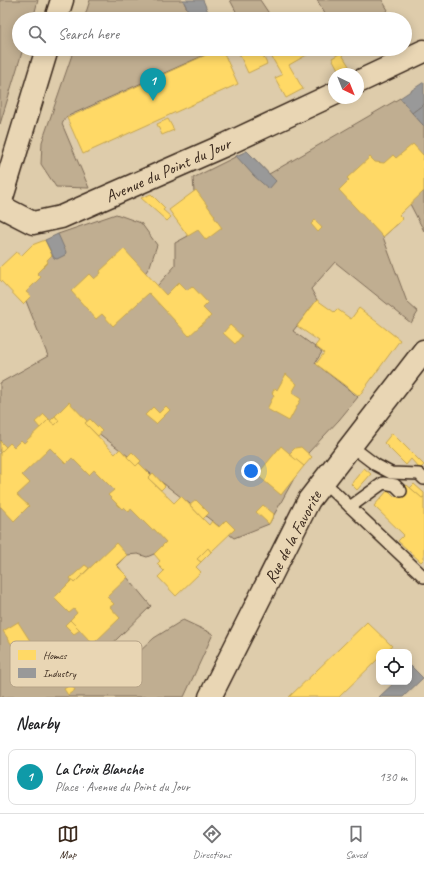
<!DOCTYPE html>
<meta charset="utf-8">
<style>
:root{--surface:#fff;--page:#f2f2f2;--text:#202124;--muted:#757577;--line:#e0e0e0;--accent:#3b2a1e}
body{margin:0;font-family:Caveat,sans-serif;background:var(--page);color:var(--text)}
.controls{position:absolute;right:12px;bottom:12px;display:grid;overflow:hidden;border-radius:8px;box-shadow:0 2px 10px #0003}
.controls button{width:36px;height:36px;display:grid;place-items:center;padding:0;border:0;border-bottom:1px solid var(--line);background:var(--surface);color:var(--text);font:20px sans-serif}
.compass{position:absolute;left:328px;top:68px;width:36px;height:36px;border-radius:50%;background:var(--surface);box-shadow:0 2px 10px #0003;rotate:137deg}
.you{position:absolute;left:251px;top:471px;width:14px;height:14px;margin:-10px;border:3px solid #fff;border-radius:50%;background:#1a73e8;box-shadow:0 0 0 6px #1a73e833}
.badge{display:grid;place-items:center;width:26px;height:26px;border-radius:50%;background:var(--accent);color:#fff;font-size:13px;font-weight:700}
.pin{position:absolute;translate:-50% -33px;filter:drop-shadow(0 1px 2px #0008)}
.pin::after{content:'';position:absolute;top:21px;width:14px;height:12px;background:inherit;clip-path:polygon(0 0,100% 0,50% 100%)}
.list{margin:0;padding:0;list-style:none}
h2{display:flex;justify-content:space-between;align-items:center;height:52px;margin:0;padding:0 16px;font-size:17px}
h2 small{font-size:13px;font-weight:400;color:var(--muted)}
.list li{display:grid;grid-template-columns:26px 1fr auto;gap:12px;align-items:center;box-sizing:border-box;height:56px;margin:0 8px 8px;padding:0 8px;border:1px solid var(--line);border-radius:8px}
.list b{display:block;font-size:15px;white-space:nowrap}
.list p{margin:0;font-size:13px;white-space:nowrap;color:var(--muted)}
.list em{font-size:13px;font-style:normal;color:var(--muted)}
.icon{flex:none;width:22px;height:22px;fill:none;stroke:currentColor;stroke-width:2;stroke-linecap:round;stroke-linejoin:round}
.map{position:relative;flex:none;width:424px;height:697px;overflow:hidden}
.search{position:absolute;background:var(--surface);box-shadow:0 2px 10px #0003;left:12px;right:12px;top:12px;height:44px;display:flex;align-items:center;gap:10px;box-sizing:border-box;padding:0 14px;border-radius:22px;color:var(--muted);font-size:15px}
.sheet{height:116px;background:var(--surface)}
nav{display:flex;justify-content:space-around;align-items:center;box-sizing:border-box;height:56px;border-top:1px solid var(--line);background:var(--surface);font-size:11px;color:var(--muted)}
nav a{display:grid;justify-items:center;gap:2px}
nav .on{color:var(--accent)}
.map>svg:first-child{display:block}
.green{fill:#c0ae91;stroke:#7e6c58}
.homes{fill:#ffd966;stroke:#c4a450}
.industry{fill:#999;stroke:#7d7874}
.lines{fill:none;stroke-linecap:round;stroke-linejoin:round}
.lane-casing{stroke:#3b2a1e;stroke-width:14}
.secondary-casing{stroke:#3b2a1e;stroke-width:25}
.primary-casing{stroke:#3b2a1e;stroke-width:25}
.lane{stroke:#e9d6b4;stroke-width:11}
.secondary{stroke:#e9d6b4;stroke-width:22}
.primary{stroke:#e9d6b4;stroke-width:22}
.labels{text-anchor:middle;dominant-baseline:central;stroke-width:4;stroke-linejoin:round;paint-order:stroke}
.street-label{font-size:17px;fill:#3b2a1e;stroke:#e9d6b4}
.key{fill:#e9d6b4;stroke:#b5a287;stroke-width:1}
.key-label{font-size:11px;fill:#3b2a1e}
</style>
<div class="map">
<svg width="424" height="697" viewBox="0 0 424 697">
<rect width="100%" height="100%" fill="#deccab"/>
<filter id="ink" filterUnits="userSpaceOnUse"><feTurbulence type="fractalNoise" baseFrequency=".025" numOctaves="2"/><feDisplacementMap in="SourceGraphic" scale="8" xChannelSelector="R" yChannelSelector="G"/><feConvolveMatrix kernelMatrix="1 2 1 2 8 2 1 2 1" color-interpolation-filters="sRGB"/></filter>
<g filter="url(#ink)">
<g class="green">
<polygon points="0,0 38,0 33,19 19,19 19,49 23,49 0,124"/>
<polygon points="90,0 183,0 192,19 84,19"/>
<polygon points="230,0 260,0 272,18 269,19 240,19"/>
<polygon points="317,0 382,0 388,10 375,19 328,19"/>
<polygon points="74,49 207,49 209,53 66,117 62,124 89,188 56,187 41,164 42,142"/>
<polygon points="400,98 424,126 424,231 410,204 399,215 403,219 383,237 407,302 418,312 411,323 335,262 311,289 317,300 293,331 322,352 315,363 358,397 339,420 308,453 269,524 234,538 71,412 166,542 154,554 147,557 138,554 127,555 117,565 151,606 87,668 105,684 154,638 183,620 213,634 184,697 0,697 0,383 48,356 20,286 38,251 58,234 116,214 141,223 157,245 150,266 138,284 157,286 175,266 175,243 188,236 195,206 193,178 247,151 269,174"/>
</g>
<g class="homes">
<polygon points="219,49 222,49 238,84 83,154 67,118"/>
<polygon points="237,49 260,49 267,64 248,73"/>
<polygon points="267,49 317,49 289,65 303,89 286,98 275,78 282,75"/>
<polygon points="341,53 349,66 339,71 332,58"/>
<polygon points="168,119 174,130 162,135 157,124"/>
<polygon points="413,144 424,156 423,161 424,162 424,191 399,215 403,219 383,237 339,190 349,180 347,178 370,157 375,162 384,163 393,155 396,158"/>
<polygon points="196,190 215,216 214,217 222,228 206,240 198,230 188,236 169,210"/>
<polygon points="151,194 165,208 163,210 171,217 167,221 141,198"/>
<polygon points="315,220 322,228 318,232 311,224"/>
<polygon points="45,240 52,255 47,260 48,262 37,273 41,277 26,292 31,296 23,304 0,280 0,267 16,252 21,256 32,245"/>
<polygon points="124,249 166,295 179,282 187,290 192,286 208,303 203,308 211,316 189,336 149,293 113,326 102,314 96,319 71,291 89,274 94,279 101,273 100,271"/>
<polygon points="317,300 334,312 337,309 351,319 359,308 400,340 359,396 316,364 324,353 315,346 319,341 297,326"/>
<polygon points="230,325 242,336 235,344 223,333"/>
<polygon points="286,374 297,384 292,393 301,399 289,421 267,409 274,395 272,393 275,388 277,390"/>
<polygon points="69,402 87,421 85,423 115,454 120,449 136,466 139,463 151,475 148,478 174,503 181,496 209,525 212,521 219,527 226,520 235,529 211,552 208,548 197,559 201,562 196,567 201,572 176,596 158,577 164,571 157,564 160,561 154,554 166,542 154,529 152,530 131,509 129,512 124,507 122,509 108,495 114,490 94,470 89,475 72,458 66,464 50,448 22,475 30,483 17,495 29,506 14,521 0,506 0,453 10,443 14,447 21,440 24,443 49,419 55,425 59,421 55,416"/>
<polygon points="166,406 170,410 156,424 145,415 153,407 159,413"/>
<polygon points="44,414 49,419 40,428 35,422"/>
<polygon points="55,416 59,421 55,425 50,421"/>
<polygon points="90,419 102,431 98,436 85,423"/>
<polygon points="392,433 424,465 420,469 411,459 406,465 384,443"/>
<polygon points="0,441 6,447 0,453"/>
<polygon points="281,446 304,466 281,495 257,475"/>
<polygon points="301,447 312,457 304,466 289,454 295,448"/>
<polygon points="132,452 141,461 136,466 127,457"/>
<polygon points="364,468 371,474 357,490 351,484"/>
<polygon points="153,473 165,486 161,490 148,478"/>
<polygon points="414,484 424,493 424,497 422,498 410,488"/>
<polygon points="407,485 422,498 424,497 424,559 421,562 398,541 404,535 374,506 388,490 395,497"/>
<polygon points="196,500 209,513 203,519 190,505"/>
<polygon points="263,505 274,514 269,524 256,512"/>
<polygon points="116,543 127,555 116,565 128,577 107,597 114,604 110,607 120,618 93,644 70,620 77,613 74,609 69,613 54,598 72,580 74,583"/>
<polygon points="208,548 211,552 201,562 197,559"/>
<polygon points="85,565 89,568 74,583 70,578"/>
<polygon points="70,620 80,630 74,634 65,625"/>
<polygon points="18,622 47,667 22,684 12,670 23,662 3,631"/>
<polygon points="367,622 392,646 385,652 379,652 379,658 339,697 289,697"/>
<polygon points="71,684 75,690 68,695 64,689"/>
</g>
<g class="industry">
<polygon points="183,0 203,0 211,19 192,19"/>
<polygon points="424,82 424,104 412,113 400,98"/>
<polygon points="424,104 424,126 412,113"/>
<polygon points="247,151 276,181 269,189 254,176 236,156"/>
<polygon points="58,234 66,252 65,255 57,259 54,258 45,240"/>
<polygon points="411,666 423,678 403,697 379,697 395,682 409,682 409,668"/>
</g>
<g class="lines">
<g class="lane-casing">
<g id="lane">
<polyline points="351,446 376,465 391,473 419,474 424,479"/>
<polyline points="324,482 424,577"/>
<polyline points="350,507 383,483 395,485 401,491"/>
</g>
</g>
<g class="secondary-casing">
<g id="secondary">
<polyline points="358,82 424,51"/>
<polyline points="0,206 33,223 61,217 225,145 334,94"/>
<polyline points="210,697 309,500 424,351"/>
</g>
</g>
<g class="primary-casing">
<g id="primary">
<polyline points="56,19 62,0"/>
<polyline points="0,204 47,49"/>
</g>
</g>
<use href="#lane" class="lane"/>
<use href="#secondary" class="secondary"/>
<use href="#primary" class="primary"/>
</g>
</g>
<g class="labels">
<g class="street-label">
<text transform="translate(168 170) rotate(-24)">Avenue du Point du Jour</text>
<text transform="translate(293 537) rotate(-62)">Rue de la Favorite</text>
</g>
</g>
<rect x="10" y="641" width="132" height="46" rx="6" class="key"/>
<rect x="18" y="650" width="18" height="10" fill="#ffd966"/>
<rect x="18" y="668" width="18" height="10" fill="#999"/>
<g class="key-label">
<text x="43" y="659">Homes</text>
<text x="43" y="677">Industry</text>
</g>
</svg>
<div class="controls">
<button><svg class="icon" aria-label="locate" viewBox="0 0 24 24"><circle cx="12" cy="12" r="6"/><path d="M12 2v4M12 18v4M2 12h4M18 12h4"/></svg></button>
</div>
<svg class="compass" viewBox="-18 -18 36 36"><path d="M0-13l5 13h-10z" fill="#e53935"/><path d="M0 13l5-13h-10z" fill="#757577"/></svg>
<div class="you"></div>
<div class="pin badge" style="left:153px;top:101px;background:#0f9aa8">1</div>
<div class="search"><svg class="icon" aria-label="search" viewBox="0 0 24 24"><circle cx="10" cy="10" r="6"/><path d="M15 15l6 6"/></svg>Search here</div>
</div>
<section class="sheet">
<h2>Nearby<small></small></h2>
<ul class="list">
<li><span class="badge" style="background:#0f9aa8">1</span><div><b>La Croix Blanche</b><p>Place · Avenue du Point du Jour</p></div><em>130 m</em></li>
</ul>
</section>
<nav>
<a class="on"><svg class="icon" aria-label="map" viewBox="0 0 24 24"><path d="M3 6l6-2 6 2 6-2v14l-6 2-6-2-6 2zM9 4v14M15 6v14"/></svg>Map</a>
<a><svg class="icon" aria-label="directions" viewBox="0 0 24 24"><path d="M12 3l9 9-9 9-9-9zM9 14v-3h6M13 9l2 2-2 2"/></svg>Directions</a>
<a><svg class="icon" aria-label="saved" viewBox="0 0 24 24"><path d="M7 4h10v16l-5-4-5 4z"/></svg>Saved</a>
</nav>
